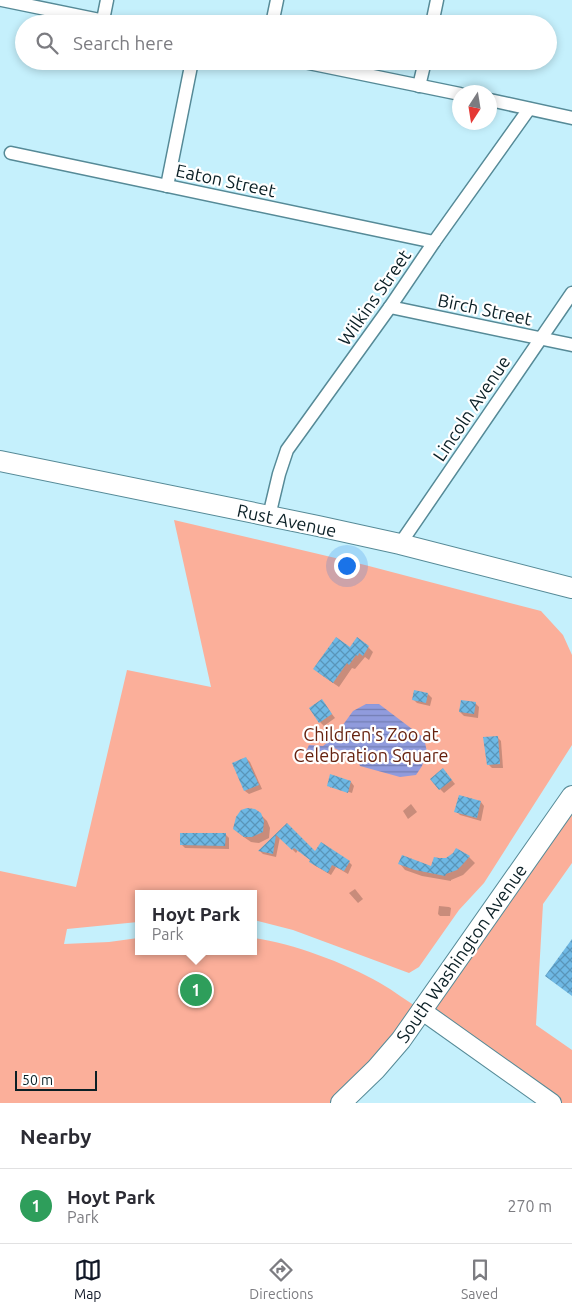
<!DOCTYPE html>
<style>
:root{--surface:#fff;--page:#f7f7f7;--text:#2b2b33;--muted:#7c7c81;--line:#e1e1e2;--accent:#111827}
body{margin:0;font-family:Ubuntu,sans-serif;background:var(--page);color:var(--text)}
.compass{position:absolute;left:452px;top:85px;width:45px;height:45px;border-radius:50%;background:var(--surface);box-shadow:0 2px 8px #0003;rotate:192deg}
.scale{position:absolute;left:15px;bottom:12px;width:82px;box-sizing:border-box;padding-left:5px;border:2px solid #0a1f25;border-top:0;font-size:14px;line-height:18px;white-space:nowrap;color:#0a1f25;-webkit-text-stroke:4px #fff;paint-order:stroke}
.you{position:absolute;left:346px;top:565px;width:18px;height:18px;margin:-12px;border:4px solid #fff;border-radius:50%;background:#1a73e8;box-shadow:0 0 0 8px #1a73e833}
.badge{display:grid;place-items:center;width:32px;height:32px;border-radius:50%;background:var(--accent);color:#fff;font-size:16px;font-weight:700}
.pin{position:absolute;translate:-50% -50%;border:2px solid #fff;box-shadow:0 1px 5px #0006}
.popup{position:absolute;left:135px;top:890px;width:122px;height:65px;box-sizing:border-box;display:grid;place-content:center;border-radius:0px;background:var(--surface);filter:drop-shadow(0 1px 4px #0005);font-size:16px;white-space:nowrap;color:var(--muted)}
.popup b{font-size:19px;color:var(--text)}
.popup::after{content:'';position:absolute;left:50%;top:100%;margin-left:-10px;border:10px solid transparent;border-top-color:var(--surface)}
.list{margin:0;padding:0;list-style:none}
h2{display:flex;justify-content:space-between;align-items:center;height:65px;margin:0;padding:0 20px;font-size:21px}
h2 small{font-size:16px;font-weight:400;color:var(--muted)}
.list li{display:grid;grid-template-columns:32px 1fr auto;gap:15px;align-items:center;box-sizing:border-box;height:75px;padding:0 20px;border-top:1px solid var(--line)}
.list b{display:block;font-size:19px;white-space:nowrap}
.list p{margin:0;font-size:16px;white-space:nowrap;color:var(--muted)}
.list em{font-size:16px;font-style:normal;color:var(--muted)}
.icon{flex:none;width:28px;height:28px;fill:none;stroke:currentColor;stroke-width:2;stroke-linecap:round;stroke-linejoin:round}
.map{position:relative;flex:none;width:572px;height:1103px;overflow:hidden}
.search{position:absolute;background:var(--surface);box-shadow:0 2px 8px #0003;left:15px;right:15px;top:15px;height:55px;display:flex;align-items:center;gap:12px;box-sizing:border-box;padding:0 18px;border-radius:28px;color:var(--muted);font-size:19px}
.sheet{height:140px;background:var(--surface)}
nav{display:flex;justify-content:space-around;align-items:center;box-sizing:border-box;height:70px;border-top:1px solid var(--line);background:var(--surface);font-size:14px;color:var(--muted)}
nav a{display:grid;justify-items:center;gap:2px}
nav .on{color:var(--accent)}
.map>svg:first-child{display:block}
.park{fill:#fbaf9a}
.water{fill:url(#water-rules)}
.shadow{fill:#0003}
.building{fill:url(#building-cross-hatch)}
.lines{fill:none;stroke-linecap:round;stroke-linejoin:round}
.minor-casing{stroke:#568a97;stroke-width:15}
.secondary-casing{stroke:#568a97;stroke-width:20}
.primary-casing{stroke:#568a97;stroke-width:22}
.trunk-casing{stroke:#568a97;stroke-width:22}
.minor{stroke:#fff;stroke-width:12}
.secondary{stroke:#fff;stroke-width:18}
.primary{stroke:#fff;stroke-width:20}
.trunk{stroke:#fff;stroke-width:20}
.labels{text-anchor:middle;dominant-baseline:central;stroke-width:4.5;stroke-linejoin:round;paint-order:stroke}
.street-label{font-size:18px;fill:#0a1f25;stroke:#fff}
.park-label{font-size:18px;fill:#66220f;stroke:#fff}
</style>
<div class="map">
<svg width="572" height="1103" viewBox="0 0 572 1103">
<defs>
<pattern id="water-rules" width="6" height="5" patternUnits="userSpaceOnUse" patternTransform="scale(1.25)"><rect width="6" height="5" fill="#909bdd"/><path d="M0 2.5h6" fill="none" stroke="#747eb3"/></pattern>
<pattern id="building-cross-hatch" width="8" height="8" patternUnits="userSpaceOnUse" patternTransform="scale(1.25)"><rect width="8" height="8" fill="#6eb8e4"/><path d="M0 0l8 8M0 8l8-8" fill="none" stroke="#5995b9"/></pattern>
</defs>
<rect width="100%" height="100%" fill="#c5f0fc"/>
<path class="park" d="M174,520L365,565L541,611L563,635L572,655V745L484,883L459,910L419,967L409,973L293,930L254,920V894H138V922L67,929L64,944L109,942L138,938V951H254V938C294,944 343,962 380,983C394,991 407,1001 421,1010L572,796V863L543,904L536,1025L572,1050V1103H552L421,1010L341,1103H0V871L76,887L127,670L211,687Z"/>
<polygon class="water" points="366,704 379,704 424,738 427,752 422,766 416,775 400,777 360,766 354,751 345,753 334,748 325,761 307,761 304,756 309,745 323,746 329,741 331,731 340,729 353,711"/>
<g class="shadow">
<polygon points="368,647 373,652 369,660 365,657 355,669 352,668 339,687 320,674 315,669 351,649"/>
<polygon points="428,694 432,698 430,706 417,703 413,699"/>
<polygon points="475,703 479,707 478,718 464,716 460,712"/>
<polygon points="325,705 335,718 324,726 320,722"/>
<polygon points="497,737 501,741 503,768 492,768 488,764"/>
<polygon points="246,758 250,762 262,789 249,794 245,791 233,764"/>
<polygon points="447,774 455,784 444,793 440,789"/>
<polygon points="351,782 354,786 352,793 331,786 331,788 328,785"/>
<polygon points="481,802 484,806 481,821 460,815 456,811"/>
<polygon points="411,804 417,812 408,819 403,811"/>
<polygon points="260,814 267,821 270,828 269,838 259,843 251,842 241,835 234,829"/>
<polygon points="287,824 316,853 349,862 352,865 348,874 336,867 331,875 314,865 311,862 312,860 298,850 296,853 280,837 276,857 263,854 260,851"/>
<polygon points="225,834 229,838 229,849 185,848 181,844"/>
<polygon points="456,849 469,857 475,863 463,875 451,880 451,881 422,876 405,870 400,864 431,867 454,854"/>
<polygon points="355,889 363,899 358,903 349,893"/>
<polygon points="439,906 449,907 451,908 450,916 440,916 438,914"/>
</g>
<g class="building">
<polygon points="336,637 350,647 357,637 369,646 363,656 359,653 358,656 356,655 349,665 347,663 333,683 313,669"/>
<polygon points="414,690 428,693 426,703 412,700"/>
<polygon points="322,699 332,714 319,723 309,708"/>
<polygon points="461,700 476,702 474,714 459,712"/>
<polygon points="498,736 500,764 487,765 483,737"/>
<polygon points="246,757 259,785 244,791 232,763"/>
<polygon points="443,768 452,780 439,790 430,779"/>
<polygon points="330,774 351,781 348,793 327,786"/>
<polygon points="459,795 481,801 477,818 454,812"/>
<polygon points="247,808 255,809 261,813 264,821 263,832 252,837 244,837 233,829 236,817 241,810"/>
<polygon points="287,823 315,851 321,842 350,861 344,871 332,865 328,873 309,862 310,860 294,848 292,850 276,835 273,854 258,851"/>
<polygon points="180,833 226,833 225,846 180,845"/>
<polygon points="456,848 470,856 463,864 457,870 446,874 445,876 415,870 398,864 402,855 431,866 434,857 439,858 446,858 453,853"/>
<polygon points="572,939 572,996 545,976"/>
</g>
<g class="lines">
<g class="minor-casing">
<g id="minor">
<polyline points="2,0 119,24"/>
<polyline points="103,20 107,0"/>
<polyline points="272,24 277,0"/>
<polyline points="432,24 437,0"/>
<polyline points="299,61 460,94"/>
<polyline points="419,86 425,61"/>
<polyline points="490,100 572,118"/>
<polyline points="11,153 434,242"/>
<polyline points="167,186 192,61"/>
<polyline points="390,307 572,345"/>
<polyline points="269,516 279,474 287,450 390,307 434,242 529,109"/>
<polyline points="400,544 572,293"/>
</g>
</g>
<g class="secondary-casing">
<polyline id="secondary" points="421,1010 552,1103"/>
</g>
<g class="primary-casing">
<polyline id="primary" points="341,1103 376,1069 401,1040 572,796"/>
</g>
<g class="trunk-casing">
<polyline id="trunk" points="0,461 318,526 400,544 572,588"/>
</g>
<use href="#minor" class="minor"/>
<use href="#secondary" class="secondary"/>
<use href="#primary" class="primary"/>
<use href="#trunk" class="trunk"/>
</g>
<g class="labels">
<g class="street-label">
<text transform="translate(226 180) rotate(12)">Eaton Street</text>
<text transform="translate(374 297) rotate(-55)">Wilkins Street</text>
<text transform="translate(485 309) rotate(12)">Birch Street</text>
<text transform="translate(471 408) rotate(-56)">Lincoln Avenue</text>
<text transform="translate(287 520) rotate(12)">Rust Avenue</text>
<text transform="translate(461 953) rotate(-55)">South Washington Avenue</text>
</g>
<g class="park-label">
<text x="371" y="734">Children's Zoo at<tspan x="371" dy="21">Celebration Square</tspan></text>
</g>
</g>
</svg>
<svg class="compass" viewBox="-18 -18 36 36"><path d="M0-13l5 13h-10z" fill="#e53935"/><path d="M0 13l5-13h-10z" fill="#7c7c81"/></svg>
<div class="scale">50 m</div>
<div class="you"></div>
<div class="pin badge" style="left:196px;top:990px;background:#2e9e5b">1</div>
<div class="popup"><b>Hoyt Park</b>Park</div>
<div class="search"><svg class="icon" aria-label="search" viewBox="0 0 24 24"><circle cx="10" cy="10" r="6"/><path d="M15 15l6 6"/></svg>Search here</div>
</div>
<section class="sheet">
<h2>Nearby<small></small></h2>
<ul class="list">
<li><span class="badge" style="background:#2e9e5b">1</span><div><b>Hoyt Park</b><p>Park</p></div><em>270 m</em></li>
</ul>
</section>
<nav>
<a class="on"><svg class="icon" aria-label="map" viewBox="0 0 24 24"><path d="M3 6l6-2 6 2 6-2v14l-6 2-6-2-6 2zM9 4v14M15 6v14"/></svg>Map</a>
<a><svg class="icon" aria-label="directions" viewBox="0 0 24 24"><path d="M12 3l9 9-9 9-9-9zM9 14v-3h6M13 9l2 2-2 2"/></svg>Directions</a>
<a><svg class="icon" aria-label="saved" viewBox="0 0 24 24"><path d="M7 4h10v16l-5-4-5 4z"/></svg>Saved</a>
</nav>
